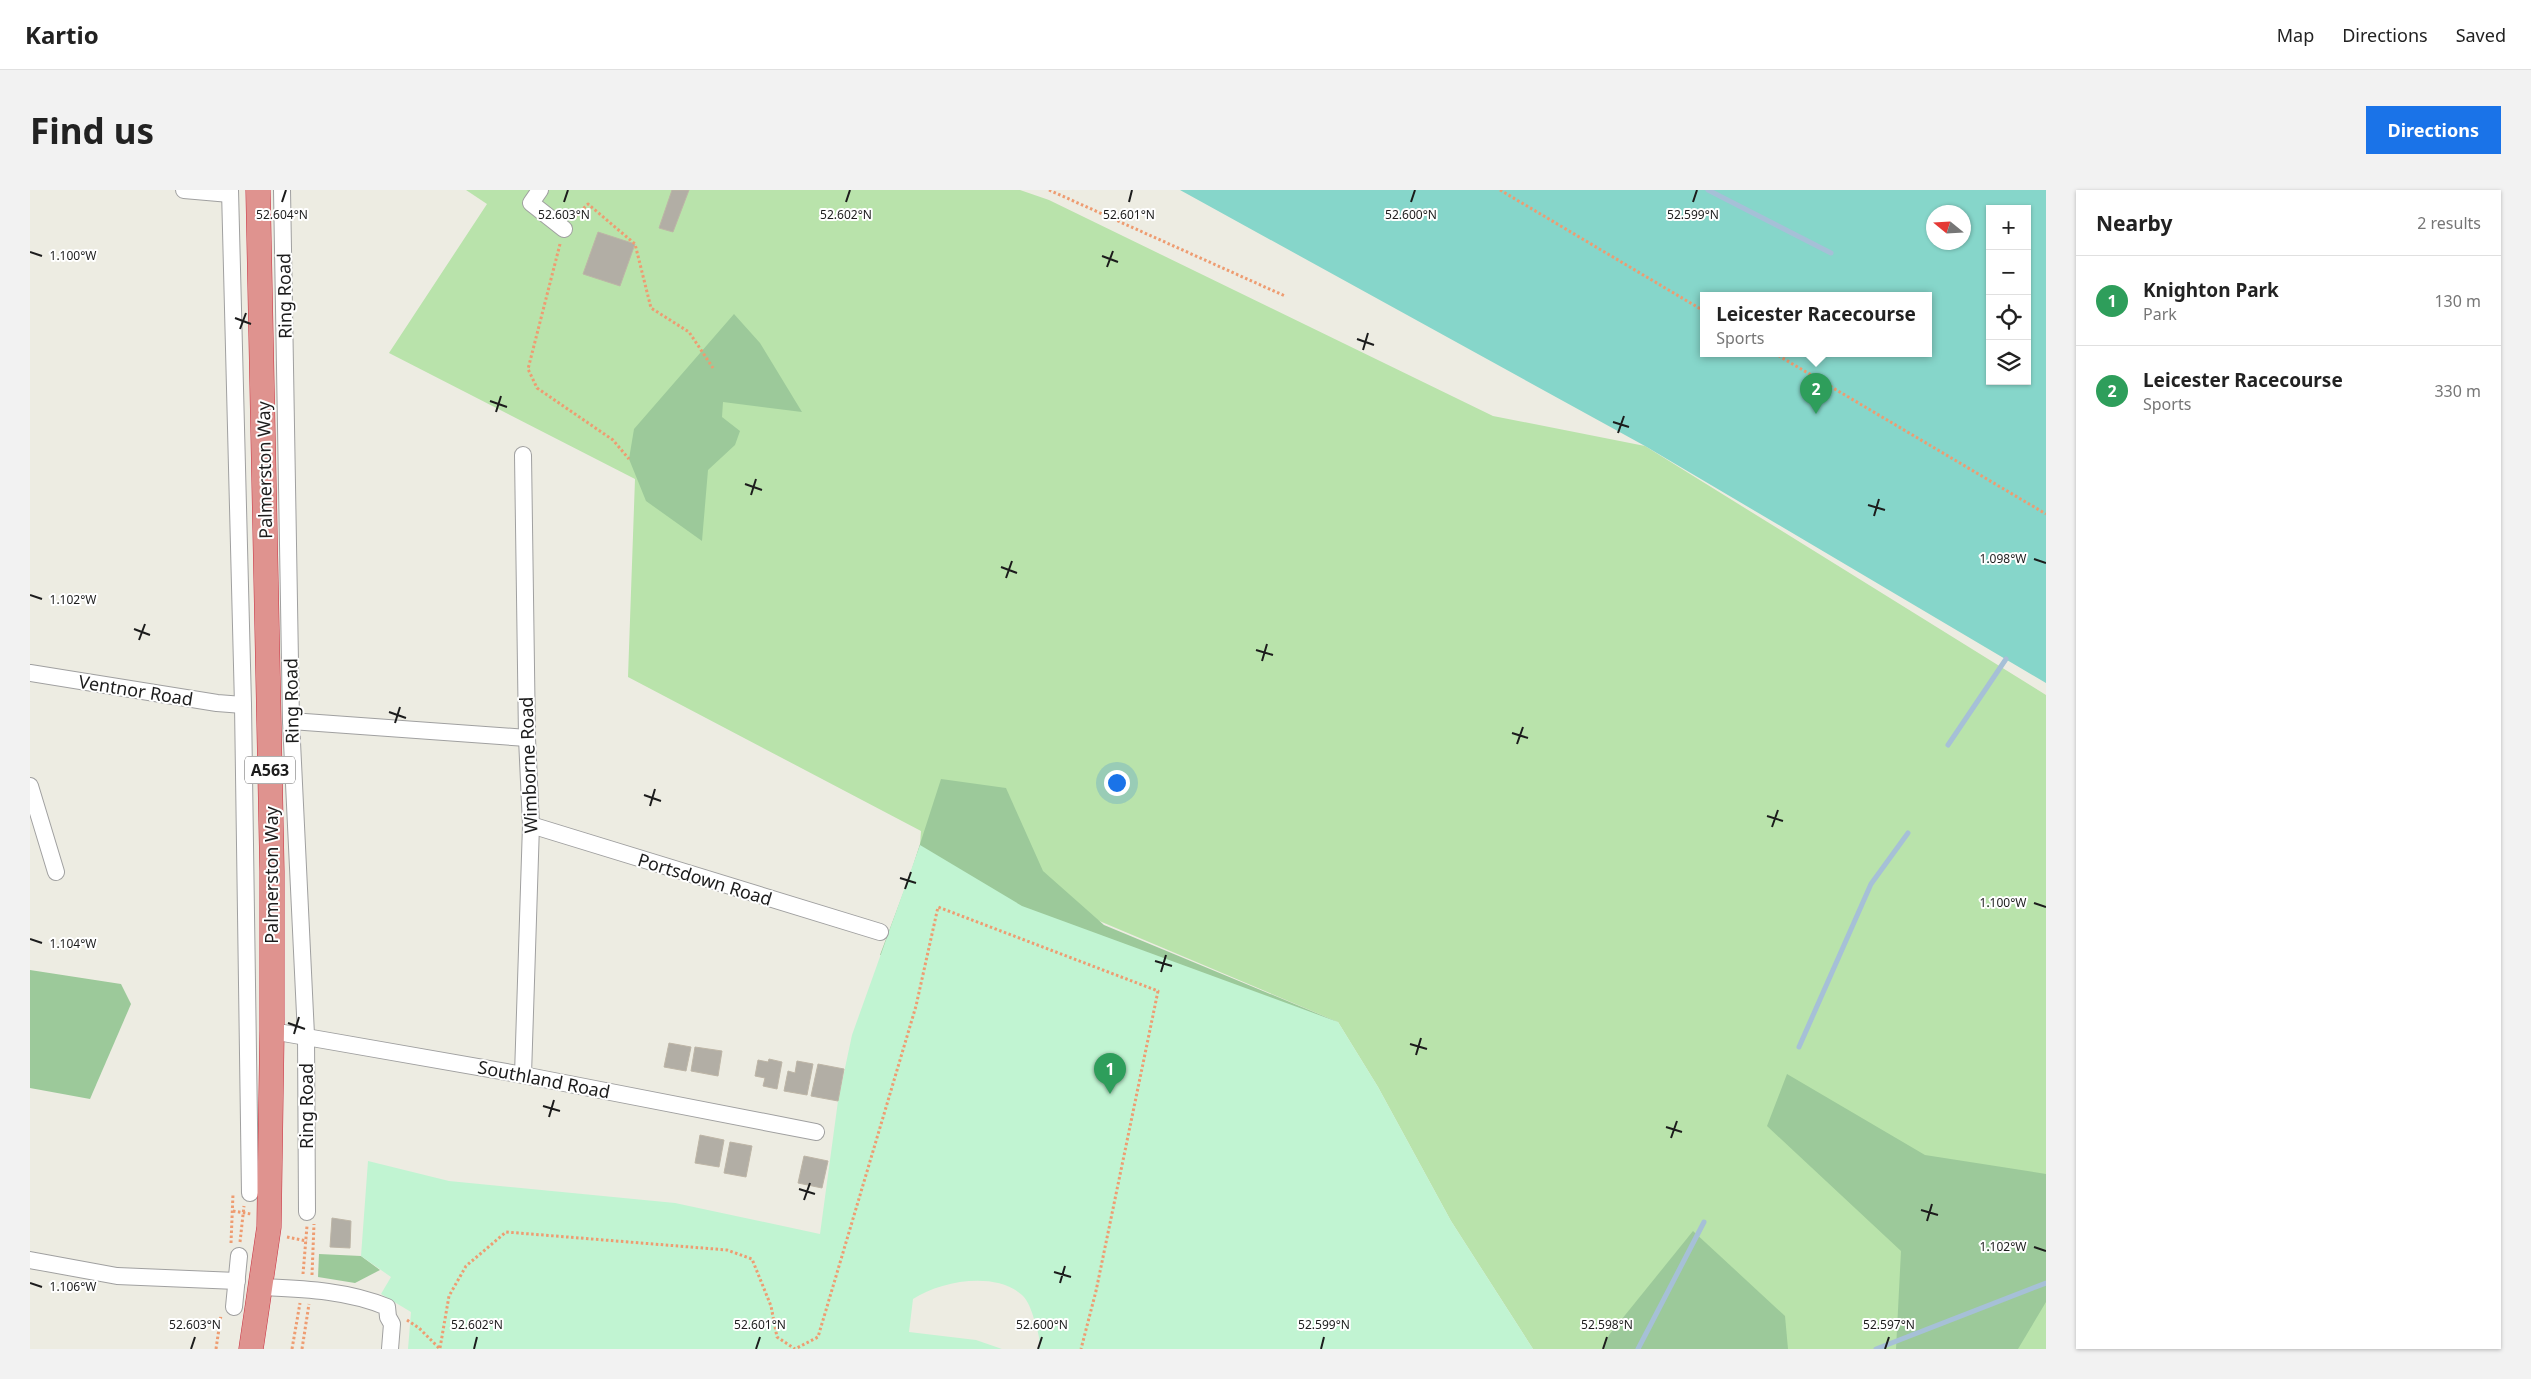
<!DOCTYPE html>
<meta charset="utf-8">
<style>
:root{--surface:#fff;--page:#f2f2f2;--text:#222;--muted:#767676;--line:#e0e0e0;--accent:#1a73e8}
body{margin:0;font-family:"Noto Sans",sans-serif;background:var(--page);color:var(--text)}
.controls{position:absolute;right:15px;top:15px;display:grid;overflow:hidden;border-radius:0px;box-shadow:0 1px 4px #0004}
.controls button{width:45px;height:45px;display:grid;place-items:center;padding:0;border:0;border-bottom:1px solid var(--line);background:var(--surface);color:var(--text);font:25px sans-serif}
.compass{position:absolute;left:1896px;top:15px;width:45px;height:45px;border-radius:50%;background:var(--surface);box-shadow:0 1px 4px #0004;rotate:288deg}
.you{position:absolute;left:1086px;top:592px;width:18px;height:18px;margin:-12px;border:4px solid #fff;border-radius:50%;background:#1a73e8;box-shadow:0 0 0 8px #1a73e833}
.badge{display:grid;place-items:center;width:32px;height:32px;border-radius:50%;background:var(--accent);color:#fff;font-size:16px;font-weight:700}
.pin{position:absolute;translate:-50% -41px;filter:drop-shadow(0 1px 2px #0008)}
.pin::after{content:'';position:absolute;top:26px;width:18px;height:15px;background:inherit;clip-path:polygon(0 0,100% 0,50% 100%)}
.popup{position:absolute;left:1670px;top:102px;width:232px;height:65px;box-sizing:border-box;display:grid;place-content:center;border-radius:0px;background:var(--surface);filter:drop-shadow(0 1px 4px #0005);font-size:16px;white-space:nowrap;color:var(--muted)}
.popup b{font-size:19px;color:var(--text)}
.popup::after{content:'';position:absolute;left:50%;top:100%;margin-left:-10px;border:10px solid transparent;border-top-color:var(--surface)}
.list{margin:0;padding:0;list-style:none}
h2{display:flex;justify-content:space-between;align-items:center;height:65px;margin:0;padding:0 20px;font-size:21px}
h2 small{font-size:16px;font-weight:400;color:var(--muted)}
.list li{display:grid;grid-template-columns:32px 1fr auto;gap:15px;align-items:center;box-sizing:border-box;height:90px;padding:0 20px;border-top:1px solid var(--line)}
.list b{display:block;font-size:19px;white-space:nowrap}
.list p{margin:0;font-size:16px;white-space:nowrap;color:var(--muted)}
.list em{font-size:16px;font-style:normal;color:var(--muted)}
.icon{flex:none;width:28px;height:28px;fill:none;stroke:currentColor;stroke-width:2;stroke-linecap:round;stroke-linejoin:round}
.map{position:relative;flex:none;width:2016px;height:1159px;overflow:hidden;border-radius:0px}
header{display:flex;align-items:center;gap:30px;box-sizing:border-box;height:70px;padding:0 25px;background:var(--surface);border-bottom:1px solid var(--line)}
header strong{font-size:24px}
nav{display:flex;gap:28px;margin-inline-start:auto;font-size:18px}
.intro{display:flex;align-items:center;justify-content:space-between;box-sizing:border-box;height:120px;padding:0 30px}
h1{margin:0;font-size:35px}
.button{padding:12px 22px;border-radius:0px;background:var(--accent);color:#fff;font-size:18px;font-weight:700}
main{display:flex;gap:30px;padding:0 30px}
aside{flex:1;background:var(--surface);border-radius:0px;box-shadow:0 1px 4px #0004}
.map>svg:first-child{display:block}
.grass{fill:#b9e3ab}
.forest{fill:#9cc99a}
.park{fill:#c1f4d2}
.pitch{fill:#86d6ca;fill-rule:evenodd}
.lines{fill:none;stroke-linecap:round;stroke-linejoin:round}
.stream{stroke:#a6c0d7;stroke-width:5}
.building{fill:#b2aea5;stroke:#bdb5a6}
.minor-casing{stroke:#a0a0a0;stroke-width:18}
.highway-casing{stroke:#c93141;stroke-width:25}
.path{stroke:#ee9c71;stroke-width:3;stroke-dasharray:2.5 2.5;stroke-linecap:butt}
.minor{stroke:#fff;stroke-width:16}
.highway{stroke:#df938f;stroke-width:24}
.ticks{fill:none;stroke:#1c1c1c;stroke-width:2}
.labels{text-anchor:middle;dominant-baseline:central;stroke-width:4;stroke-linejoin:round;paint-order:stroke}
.shield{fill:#fff;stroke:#606060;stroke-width:1}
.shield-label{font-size:16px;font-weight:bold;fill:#1c1c1c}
.street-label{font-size:18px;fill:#1c1c1c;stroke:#fff}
.ticks-label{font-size:12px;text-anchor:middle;fill:#1c1c1c;stroke:#fff;stroke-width:4;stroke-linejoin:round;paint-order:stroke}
</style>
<header>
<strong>Kartio</strong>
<nav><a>Map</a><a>Directions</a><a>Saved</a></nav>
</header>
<div class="intro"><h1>Find us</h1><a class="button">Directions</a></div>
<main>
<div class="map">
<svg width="2016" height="1159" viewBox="0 0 2016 1159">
<rect width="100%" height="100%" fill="#edece2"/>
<polygon class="grass" points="436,0 990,0 1019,10 1463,226 1615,256 2016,505 2016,1159 1503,1159 1421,1031 1348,897 1308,832 890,655 891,641 598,487 605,289 359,163 457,14"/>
<g class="forest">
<polygon points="704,124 730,153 772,222 693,212 692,227 710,241 705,255 678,280 672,351 616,311 599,269 604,239"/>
<polygon points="911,589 976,598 1013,681 1074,735 1308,832 850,765 880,685"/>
<polygon points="0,780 91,794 101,814 60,909 0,898"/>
<polygon points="1757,884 1895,965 2016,984 2016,1112 1988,1159 1866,1159 1871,1061 1737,936"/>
<polygon points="1663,1041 1755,1126 1758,1159 1573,1159 1579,1145"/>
<polygon points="289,1064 331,1066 350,1080 325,1093 288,1087"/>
</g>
<path class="park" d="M890,655L992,716L1308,832L1348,897L1421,1031L1503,1159H1009C1011,1149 1007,1139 1004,1129C1002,1122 998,1110 992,1105C965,1081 911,1091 883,1109L879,1142L946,1150L972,1159H378L381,1122L351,1104L361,1087L331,1066L338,971L419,991L645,1013L790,1044L808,911L822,845Z"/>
<path class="pitch" d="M1150,0H2016V493L1615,256ZM1960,19H1997V191H1960ZM1904,22H1934V52H1904ZM1674,105H1898V163H1674Z"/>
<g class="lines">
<g class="stream">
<polyline points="1678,0 1801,63"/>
<polyline points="1918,555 1976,469"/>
<polyline points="1769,857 1841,694 1878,643"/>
<polyline points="1608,1159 1674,1032"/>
<polyline points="1846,1159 2016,1093"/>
</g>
</g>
<g class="building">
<polygon points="642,0 659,0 643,42 629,38"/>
<polygon points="568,42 605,54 590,96 553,84"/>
<polygon points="639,853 661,857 656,881 634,877"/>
<polygon points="665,857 692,861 688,886 661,881"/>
<polygon points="739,869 752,872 747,899 733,896 735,888 725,886 728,870 738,872"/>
<polygon points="767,871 783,874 777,905 754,901 758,881 765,883"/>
<polygon points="788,874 814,879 808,911 781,906"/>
<polygon points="670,945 694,950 689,977 665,973"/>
<polygon points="700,952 722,956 716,987 694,983"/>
<polygon points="774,966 798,971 792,998 768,993"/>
<polygon points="302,1028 321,1031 320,1058 300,1057"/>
</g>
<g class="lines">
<g class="minor-casing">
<g id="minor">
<polyline points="154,0 200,4"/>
<polyline points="200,0 213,515 220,1003"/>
<polyline points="252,0 261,531 276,845 277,1022"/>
<polyline points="510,0 501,13 534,39"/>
<polyline points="493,265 497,548 501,635 493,885"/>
<polyline points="0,483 187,513 213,515"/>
<polyline points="261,531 497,548"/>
<polyline points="0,596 26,682"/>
<polyline points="501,635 850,742"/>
<polyline points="242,841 493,885 786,942"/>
<polyline points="0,1070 87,1086 207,1091"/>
<path d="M230,1097C273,1099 316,1100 357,1117L358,1127L362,1134L360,1159"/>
<polyline points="204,1117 209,1066"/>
</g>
</g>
<g class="highway-casing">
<polyline id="highway" points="221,1159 239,1037 242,841 242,681 228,0"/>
</g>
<g class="path">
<polyline points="1019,0 1255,106"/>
<polyline points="1470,0 1674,121"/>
<polyline points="543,29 558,14 605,54 621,118 659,142 683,178"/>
<polyline points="530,54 498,179 507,198 583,250 599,269"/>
<polyline points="1744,163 2016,324"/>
<polyline points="203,1021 221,1024"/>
<polyline points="257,1047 277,1051"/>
<polyline points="210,1052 214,1016"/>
<polyline points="201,1053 203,1004"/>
<polyline points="273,1084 277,1036"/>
<polyline points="282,1085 284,1034"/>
<polyline points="377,1130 389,1138 410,1159"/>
<polyline points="410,1158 419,1106 436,1076 476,1042 697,1060 722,1069 741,1116 747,1147 765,1159 788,1147 886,816 908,717 1128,801 1066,1101 1051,1159"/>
<polyline points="186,1159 191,1125"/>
<polyline points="262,1159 270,1113"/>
<polyline points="272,1159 279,1114"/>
</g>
<use href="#minor" class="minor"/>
<use href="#highway" class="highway"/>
</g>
<path class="ticks" d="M252,12L256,0M534,12L538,0M816,12L820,0M1099,12L1102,0M1381,12L1385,0M1663,12L1667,0M0,62L12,66M1072,66L1088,72M1077,77L1083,61M205,128L221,134M210,139L216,123M1327,149L1344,155M1333,160L1338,143M460,211L477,217M466,222L471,206M1583,232L1599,237M1588,243L1594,226M715,294L732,300M721,305L726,289M1838,315L1855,320M1844,326L1849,309M2004,369L2016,373M971,377L987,383M976,388L982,371M0,405L12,409M104,439L120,445M109,450L115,434M1226,460L1243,465M1232,471L1237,454M359,522L376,528M365,533L370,517M1482,543L1498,548M1487,554L1493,537M614,605L631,611M620,616L625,599M1737,626L1753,631M1742,637L1748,620M870,688L886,693M875,699L881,682M2004,713L2016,717M0,749L12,753M1125,771L1142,776M1131,782L1136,765M258,833L275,839M264,844L269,827M1380,854L1397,859M1386,865L1391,848M513,916L530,921M519,927L524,910M1636,937L1652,942M1641,948L1647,931M769,999L785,1004M774,1010L780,993M1891,1020L1908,1025M1897,1031L1902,1014M2004,1057L2016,1061M1024,1082L1041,1087M0,1093L12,1097M1030,1093L1035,1076M161,1159L165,1147M444,1159L447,1147M726,1159L730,1147M1008,1159L1012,1147M1291,1159L1294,1147M1573,1159L1577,1147M1855,1159L1859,1147"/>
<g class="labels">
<rect class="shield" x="215" y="566.5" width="50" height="27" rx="4"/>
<g class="shield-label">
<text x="240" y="580">A563</text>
</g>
<g class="street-label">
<text transform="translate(254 106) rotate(-91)">Ring Road</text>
<text transform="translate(234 280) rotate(-91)">Palmerston Way</text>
<text transform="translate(106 500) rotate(9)">Ventnor Road</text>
<text transform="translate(261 511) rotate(-91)">Ring Road</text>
<text transform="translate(498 575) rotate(-92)">Wimborne Road</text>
<text transform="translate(241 685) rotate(-90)">Palmerston Way</text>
<text transform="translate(675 689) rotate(17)">Portsdown Road</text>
<text transform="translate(514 889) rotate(11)">Southland Road</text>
<text transform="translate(276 916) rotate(-90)">Ring Road</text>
</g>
</g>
<g class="ticks-label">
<text x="252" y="29">52.604°N</text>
<text x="534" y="29">52.603°N</text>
<text x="816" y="29">52.602°N</text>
<text x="1099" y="29">52.601°N</text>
<text x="1381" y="29">52.600°N</text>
<text x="1663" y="29">52.599°N</text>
<text x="43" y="70">1.100°W</text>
<text x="1973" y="373">1.098°W</text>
<text x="43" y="414">1.102°W</text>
<text x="1973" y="717">1.100°W</text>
<text x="43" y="758">1.104°W</text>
<text x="1973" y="1061">1.102°W</text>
<text x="43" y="1101">1.106°W</text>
<text x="165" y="1139">52.603°N</text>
<text x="1577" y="1139">52.598°N</text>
<text x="1859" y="1139">52.597°N</text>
<text x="447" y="1139">52.602°N</text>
<text x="730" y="1139">52.601°N</text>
<text x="1012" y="1139">52.600°N</text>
<text x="1294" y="1139">52.599°N</text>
</g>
</svg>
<div class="controls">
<button>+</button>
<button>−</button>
<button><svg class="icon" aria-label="locate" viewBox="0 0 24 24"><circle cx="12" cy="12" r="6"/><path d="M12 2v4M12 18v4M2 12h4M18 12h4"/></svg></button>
<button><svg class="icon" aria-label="layers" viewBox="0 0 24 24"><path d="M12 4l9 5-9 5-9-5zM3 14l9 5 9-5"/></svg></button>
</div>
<svg class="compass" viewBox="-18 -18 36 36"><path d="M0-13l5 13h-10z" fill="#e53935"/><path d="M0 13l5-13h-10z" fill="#767676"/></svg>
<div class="you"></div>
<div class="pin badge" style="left:1080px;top:904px;background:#2e9e5b">1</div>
<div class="pin badge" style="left:1786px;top:224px;background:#2e9e5b">2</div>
<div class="popup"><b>Leicester Racecourse</b>Sports</div>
</div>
<aside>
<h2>Nearby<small>2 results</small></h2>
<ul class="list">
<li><span class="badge" style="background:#2e9e5b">1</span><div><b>Knighton Park</b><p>Park</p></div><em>130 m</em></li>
<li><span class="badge" style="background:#2e9e5b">2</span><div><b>Leicester Racecourse</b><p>Sports</p></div><em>330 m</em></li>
</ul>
</aside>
</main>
